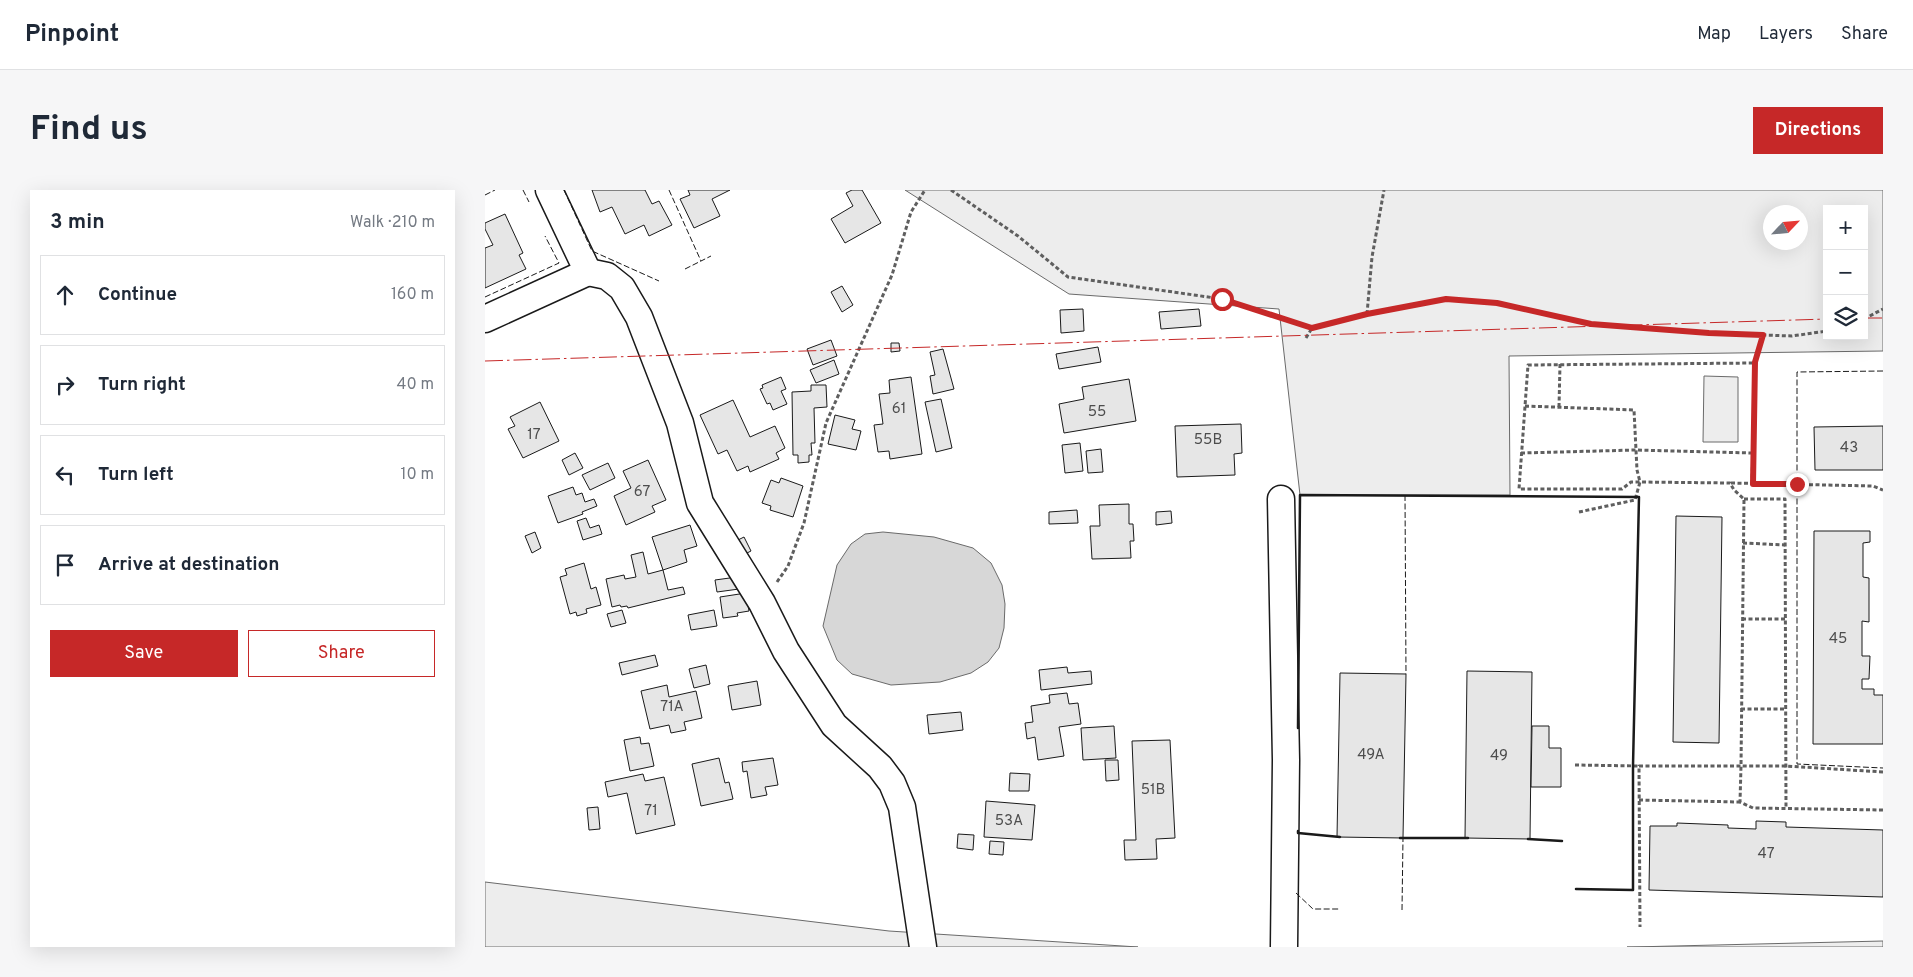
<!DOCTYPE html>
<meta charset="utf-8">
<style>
:root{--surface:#fff;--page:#f6f6f7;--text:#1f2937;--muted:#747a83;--line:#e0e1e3;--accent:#c62828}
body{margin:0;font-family:Overpass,sans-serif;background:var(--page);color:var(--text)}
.controls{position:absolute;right:15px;top:15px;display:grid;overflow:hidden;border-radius:0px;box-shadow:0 5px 20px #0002}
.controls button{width:45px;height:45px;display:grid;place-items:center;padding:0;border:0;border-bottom:1px solid var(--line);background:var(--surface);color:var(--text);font:25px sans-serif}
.compass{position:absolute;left:1278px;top:15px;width:45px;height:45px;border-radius:50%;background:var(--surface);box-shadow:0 5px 20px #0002;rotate:64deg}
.stop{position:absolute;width:15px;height:15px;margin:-11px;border:4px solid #c62828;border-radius:50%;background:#fff}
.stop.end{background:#c62828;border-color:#fff;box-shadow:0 1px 5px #0008}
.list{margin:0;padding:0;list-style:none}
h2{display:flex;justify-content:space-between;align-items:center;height:65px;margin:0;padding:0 20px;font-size:21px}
h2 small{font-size:16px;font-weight:400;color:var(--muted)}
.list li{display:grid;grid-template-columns:32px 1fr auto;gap:15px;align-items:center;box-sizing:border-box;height:80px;margin:0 10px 10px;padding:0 10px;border:1px solid var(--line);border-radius:0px}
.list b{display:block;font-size:19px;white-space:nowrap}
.list em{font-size:16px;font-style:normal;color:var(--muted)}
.actions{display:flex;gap:10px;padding:15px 20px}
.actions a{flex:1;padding:11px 0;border:1px solid var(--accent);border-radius:0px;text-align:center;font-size:18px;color:var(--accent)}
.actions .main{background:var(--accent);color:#fff}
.icon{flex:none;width:28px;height:28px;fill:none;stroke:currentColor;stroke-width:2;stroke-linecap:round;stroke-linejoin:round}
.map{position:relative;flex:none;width:1398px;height:757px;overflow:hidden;border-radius:0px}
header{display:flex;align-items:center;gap:30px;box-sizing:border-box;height:70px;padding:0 25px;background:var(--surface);border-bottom:1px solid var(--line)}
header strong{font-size:24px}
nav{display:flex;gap:28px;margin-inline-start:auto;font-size:18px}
.intro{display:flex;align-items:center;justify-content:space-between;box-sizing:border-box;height:120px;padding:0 30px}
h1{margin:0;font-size:35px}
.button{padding:12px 22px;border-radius:0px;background:var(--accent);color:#fff;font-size:18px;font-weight:700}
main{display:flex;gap:30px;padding:0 30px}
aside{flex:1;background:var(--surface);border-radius:0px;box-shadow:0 5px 20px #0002}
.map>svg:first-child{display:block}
.built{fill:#ededed;stroke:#6a6a6a;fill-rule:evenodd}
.water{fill:#d7d7d7;stroke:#6a6a6a}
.building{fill:#e6e6e6;stroke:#1a1a1a}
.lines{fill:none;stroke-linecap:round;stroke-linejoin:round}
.minor-casing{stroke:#1a1a1a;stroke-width:29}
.path{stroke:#5f5f5f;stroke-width:3;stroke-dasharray:4 2.5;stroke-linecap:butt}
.minor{stroke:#fff;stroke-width:26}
.fence{stroke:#1a1a1a;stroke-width:1;stroke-dasharray:6 2.5;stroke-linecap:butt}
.wall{stroke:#1a1a1a;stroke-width:2.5}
.power{stroke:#c62828;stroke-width:1;stroke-dasharray:18 4 2.5 4;stroke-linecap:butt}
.route{stroke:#c62828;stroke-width:6}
.labels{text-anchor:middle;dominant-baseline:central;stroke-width:4;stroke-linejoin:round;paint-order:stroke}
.number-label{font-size:15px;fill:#4d4d4d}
</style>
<header>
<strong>Pinpoint</strong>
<nav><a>Map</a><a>Layers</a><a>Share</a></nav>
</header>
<div class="intro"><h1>Find us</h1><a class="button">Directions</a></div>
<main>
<aside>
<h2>3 min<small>Walk · 210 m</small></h2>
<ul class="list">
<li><svg class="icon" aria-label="ahead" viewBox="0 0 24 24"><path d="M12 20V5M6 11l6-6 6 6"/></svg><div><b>Continue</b></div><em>160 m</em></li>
<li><svg class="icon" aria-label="right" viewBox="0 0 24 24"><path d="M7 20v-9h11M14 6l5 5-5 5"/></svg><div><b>Turn right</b></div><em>40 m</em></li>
<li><svg class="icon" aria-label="left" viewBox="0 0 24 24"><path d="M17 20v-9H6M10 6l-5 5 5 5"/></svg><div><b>Turn left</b></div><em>10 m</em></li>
<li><svg class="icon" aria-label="arrive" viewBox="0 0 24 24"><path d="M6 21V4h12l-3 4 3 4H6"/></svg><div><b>Arrive at destination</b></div></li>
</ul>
<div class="actions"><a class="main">Save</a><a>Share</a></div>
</aside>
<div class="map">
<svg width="1398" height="757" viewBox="0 0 1398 757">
<rect width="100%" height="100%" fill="#fff"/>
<g class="built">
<path d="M420,0H1398V161L1024,166L1025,305H815L794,119L584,104ZM1342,19H1379V146H1342ZM1316,22V52H1286V22Z"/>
<polygon points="1219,186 1253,187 1253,252 1218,252"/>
<polygon points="0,692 404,741 653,757 0,757"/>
<polygon points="1398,751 1398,757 1142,757 1147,757"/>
</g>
<polygon class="water" points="398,342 449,347 488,358 506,373 517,395 520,414 519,438 514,458 503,472 486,483 455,492 406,495 367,484 352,470 338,436 352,375 366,354 380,344"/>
<g class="building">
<polygon points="107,0 160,0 167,14 174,11 187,35 164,46 159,35 140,44 127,17 115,22"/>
<polygon points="203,0 245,0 227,9 235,26 209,38 195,9 205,5"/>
<polygon points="367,0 377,0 396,33 360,53 346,29 368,16 361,3"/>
<polygon points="20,24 38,63 34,65 41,79 0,98 0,58 8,55 0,39 0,33"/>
<polygon points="357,96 368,115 357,122 346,102"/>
<polygon points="598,119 599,141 576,143 575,120"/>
<polygon points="714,119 716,136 676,139 674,122"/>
<polygon points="346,150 352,166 328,175 322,159"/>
<polygon points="406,153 414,153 415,161 406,162"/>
<polygon points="613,157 616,172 574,179 571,164"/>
<polygon points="458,159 469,199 448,204 445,186 450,185 445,162"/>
<polygon points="349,170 354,184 331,193 325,180"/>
<polygon points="296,187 301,199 296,201 302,214 288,220 285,213 282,214 275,199 278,198 277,195"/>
<polygon points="426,187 437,264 405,269 404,261 393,262 389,235 398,234 394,204 405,203 404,190"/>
<polygon points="644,189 651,231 579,243 574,214 599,209 597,197"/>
<polygon points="326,195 341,195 342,217 329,218 330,253 326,253 327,265 324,265 324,272 313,273 313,265 308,265 307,202 326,201"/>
<polygon points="456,209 467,258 451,262 440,212"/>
<polygon points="248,210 265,247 290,236 300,258 291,263 294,269 265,282 263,276 252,281 242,260 233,264 215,225"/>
<polygon points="55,212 74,251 38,268 23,239 30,236 25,227"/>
<polygon points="350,225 370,230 367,239 376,241 371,260 343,254"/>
<polygon points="756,234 757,263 749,264 750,285 692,287 690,236"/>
<polygon points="1398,236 1398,280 1330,280 1329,237"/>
<polygon points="595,253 598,281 580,283 577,255"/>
<polygon points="616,259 618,282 603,283 601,261"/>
<polygon points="90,263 98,278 84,285 77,270"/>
<polygon points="163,270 181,310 167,316 170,322 141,335 129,306 146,298 138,281"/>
<polygon points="123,273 130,288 105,300 97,285"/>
<polygon points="296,288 318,296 308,327 285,320 286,316 277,313 286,290 294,293"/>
<polygon points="88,297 91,305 97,303 100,312 109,309 112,316 97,322 98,324 73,333 63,306"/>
<polygon points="644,314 644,334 648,334 649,351 645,351 646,368 607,369 605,336 615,336 614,315"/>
<polygon points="592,320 593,333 564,334 564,322"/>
<polygon points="686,321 687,333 671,335 671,322"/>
<polygon points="1191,326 1237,327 1234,553 1188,552"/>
<polygon points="101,328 105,338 114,335 117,344 98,350 92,331"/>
<polygon points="205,335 212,356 199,360 202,372 178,380 167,347"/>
<polygon points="1329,341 1385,341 1385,352 1378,353 1378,387 1384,388 1384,432 1377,431 1377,466 1385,466 1384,489 1377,489 1377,499 1389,499 1389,505 1398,505 1398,554 1328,554"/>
<polygon points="50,342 56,358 47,363 40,346"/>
<polygon points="259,347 266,361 256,366 249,352"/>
<polygon points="158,362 163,384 178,380 183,400 198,397 200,404 143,418 142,416 136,417 135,415 127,417 121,389 139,385 140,389 151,387 146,365"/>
<polygon points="99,373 106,399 111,397 116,415 101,419 102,423 92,426 91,422 85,424 75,387 82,385 80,379"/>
<polygon points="252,387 254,399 232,402 230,390"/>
<polygon points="261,403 264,421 252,423 253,426 238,428 235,407"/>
<polygon points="137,420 141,433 126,437 122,424"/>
<polygon points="229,420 232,436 206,440 203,425"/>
<polygon points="170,465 173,476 137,485 134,473"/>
<polygon points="221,475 225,494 209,498 204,479"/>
<polygon points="582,477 583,483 606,481 607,494 556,500 554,480"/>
<polygon points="982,481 1047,482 1045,649 980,648"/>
<polygon points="855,483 921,484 918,648 852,647"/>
<polygon points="272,491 276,515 247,520 243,496"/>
<polygon points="182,495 184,507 211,501 217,528 199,532 201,540 186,543 184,535 165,539 156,501"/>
<polygon points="582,503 584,514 593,513 596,534 574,537 579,566 553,570 550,547 542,549 540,533 548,532 546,516 565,513 564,505"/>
<polygon points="476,522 478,540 444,544 442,525"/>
<polygon points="629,536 631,568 598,570 596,538"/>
<polygon points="1047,536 1064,536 1064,558 1076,558 1076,597 1046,597"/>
<polygon points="155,547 156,554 164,553 169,576 145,581 139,550"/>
<polygon points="685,550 690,648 671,649 672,669 640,670 639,650 651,650 647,551"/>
<polygon points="234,568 240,593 244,592 248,609 216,616 207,574"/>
<polygon points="288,568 293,595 280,597 282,605 266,608 262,581 258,582 257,572"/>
<polygon points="620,570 633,570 634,590 621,591"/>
<polygon points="525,583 545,584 544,601 524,601"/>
<polygon points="158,584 160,591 179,587 190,635 151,644 142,603 123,607 120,592"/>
<polygon points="501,611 550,615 547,650 499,647"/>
<polygon points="113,617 115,639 104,640 102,618"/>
<polygon points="1271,631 1301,632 1301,637 1398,640 1398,707 1164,700 1165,636 1192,636 1192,633 1243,635 1243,638 1271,639"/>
<polygon points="473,644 489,645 488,660 472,658"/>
<polygon points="505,651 519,652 518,665 504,664"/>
</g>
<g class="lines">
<g class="minor-casing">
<g id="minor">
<polyline points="103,82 122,86 137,98 154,127 195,233 215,313 277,413 301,461 349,535 395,577 407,593 417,617 438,757"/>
<polyline points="0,129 103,82 64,0"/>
<polyline points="796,309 801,570 799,757"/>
</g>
</g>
<g class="path">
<polyline points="466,0 533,46 583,87 737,109 827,138"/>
<polyline points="882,124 887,67 899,0"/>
<polyline points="1379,129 1398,119"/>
<polyline points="821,148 827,138 882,124 961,109 1012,113 1106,134 1225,143 1307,146 1342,141"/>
<polyline points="1040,216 1149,220 1152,280 1155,292 1146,292 1137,299 1034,299 1043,175 1270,173"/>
<polyline points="1074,217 1075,174"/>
<polyline points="1036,263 1151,260 1268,263"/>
<polyline points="1246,293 1388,296 1398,300"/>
<polyline points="1267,294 1270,173 1278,145"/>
<polyline points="1259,309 1300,309 1301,619"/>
<polyline points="1094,322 1150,310 1155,292 1245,293 1249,300 1259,309 1256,576 1154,576 1155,737"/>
<polyline points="1258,353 1300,355"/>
<polyline points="292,392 303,376 319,333 341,233 407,85 426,22 440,0"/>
<polyline points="1257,429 1300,429"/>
<polyline points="1256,519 1301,519"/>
<polyline points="1090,575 1154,576"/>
<polyline points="1398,582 1301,576 1256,576 1255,612 1268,618 1398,620"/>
<polyline points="1154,610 1255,612"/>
</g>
<use href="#minor" class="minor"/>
<g class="fence">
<polyline points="38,0 44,12"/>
<polyline points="79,0 107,61 174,91"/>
<polyline points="184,0 216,71 226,66"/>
<polyline points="0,5 10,0"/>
<polyline points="200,79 216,71"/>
<polyline points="0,107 74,73 60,46"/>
<polyline points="1398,181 1312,182 1312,574 1398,578"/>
<polyline points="920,305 921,484"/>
<polyline points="811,703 828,719 855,719"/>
<polyline points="917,720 918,648"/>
</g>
<g class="wall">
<polyline points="813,538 815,305 1154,307 1148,576 1148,700 1091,699"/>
<polyline points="813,641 813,643 855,647"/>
<polyline points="915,648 983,648"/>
<polyline points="1043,649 1077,651"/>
</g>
<g class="power">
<polyline points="1379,128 1398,128"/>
<polyline points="0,171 1342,129"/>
</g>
</g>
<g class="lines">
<polyline class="route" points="737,109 827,138 882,124 961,109 1012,113 1106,134 1224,143 1278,145 1270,172 1268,294 1312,294"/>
</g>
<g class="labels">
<g class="number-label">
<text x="414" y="219">61</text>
<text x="612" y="222">55</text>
<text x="49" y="245">17</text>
<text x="723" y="250">55B</text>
<text x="1364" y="258">43</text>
<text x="157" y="302">67</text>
<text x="1353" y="449">45</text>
<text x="187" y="517">71A</text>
<text x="886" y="565">49A</text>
<text x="1014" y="566">49</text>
<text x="668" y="600">51B</text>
<text x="166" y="621">71</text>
<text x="524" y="631">53A</text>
<text x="1281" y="664">47</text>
</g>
</g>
</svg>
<div class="controls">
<button>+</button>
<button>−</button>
<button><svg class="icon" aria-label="layers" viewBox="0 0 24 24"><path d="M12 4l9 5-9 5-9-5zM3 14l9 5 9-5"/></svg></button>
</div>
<svg class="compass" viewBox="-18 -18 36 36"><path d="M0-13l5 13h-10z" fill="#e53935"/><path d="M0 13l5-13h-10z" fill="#747a83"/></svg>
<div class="stop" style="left:737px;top:109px"></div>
<div class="stop end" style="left:1312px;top:294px"></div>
</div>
</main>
